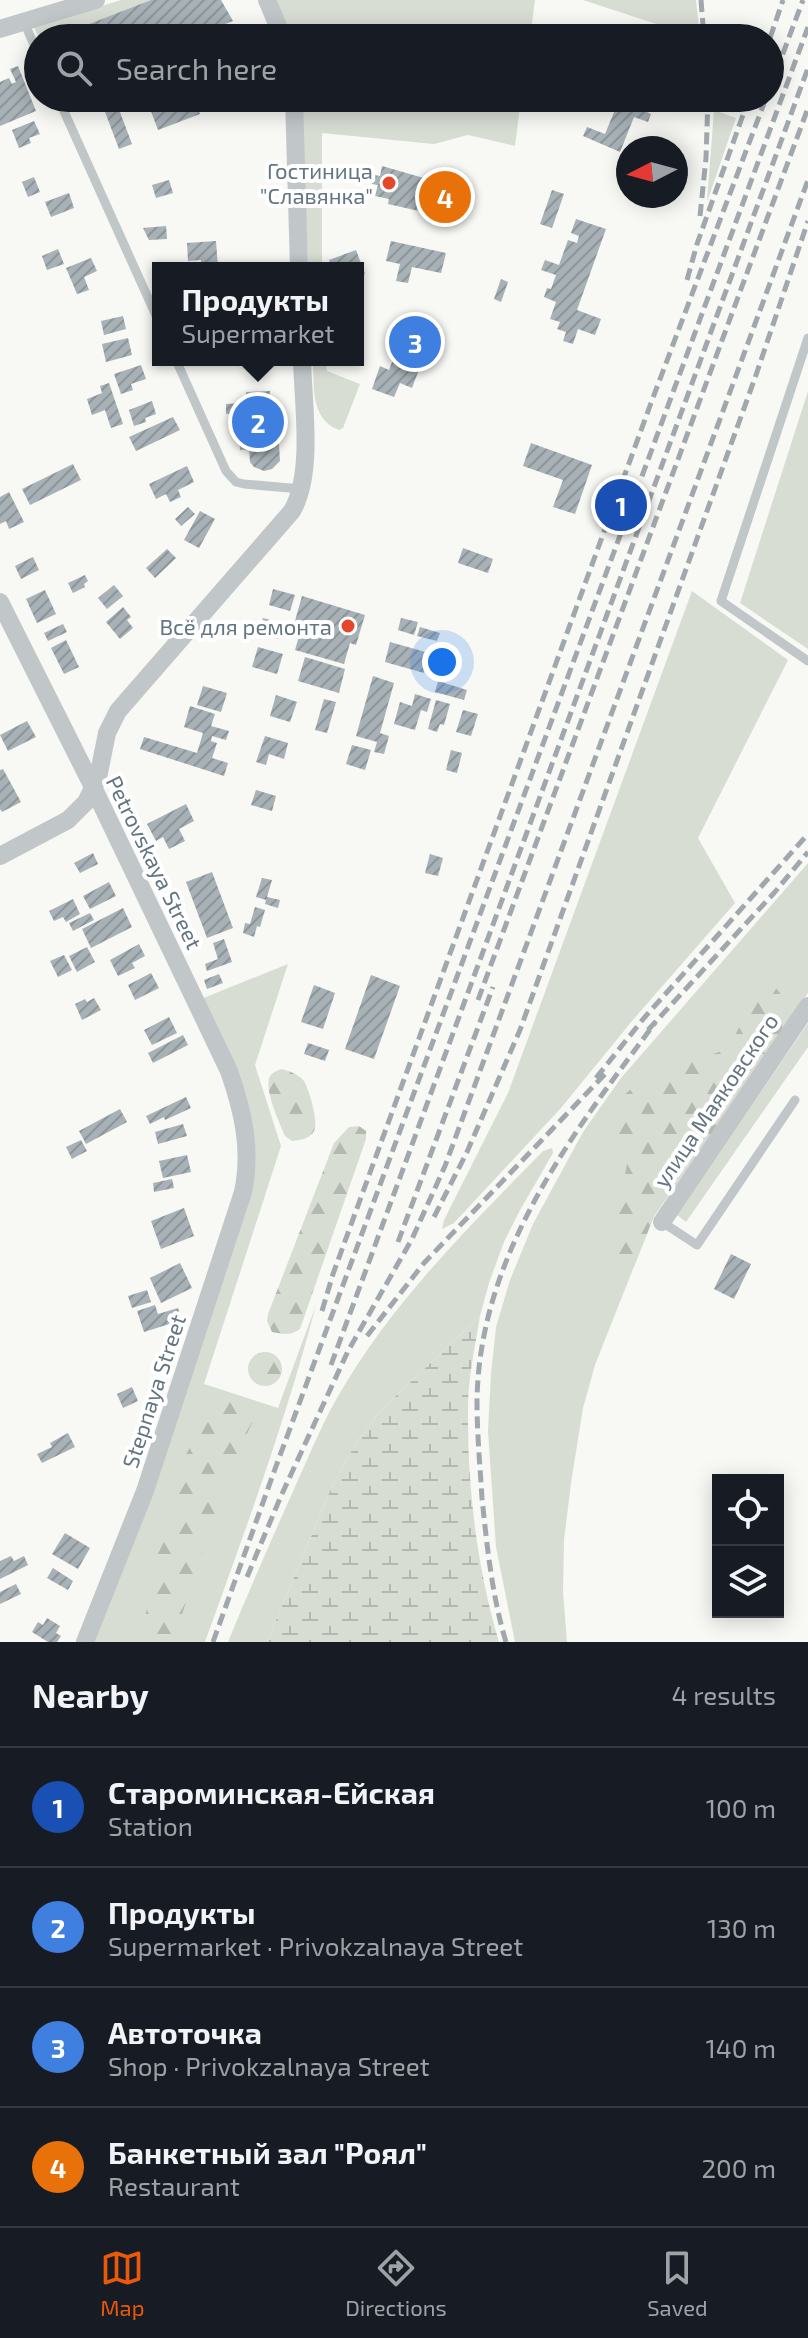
<!DOCTYPE html>
<meta charset="utf-8">
<style>
:root{--surface:#171b24;--page:#242831;--text:#f1f3f6;--muted:#9ea1a6;--line:#363941;--accent:#ea580c}
body{margin:0;font-family:"Exo 2",sans-serif;background:var(--page);color:var(--text)}
.controls{position:absolute;right:24px;bottom:24px;display:grid;overflow:hidden;border-radius:0px;box-shadow:0 4px 20px #0003}
.controls button{width:72px;height:72px;display:grid;place-items:center;padding:0;border:0;border-bottom:2px solid var(--line);background:var(--surface);color:var(--text);font:40px sans-serif}
.compass{position:absolute;left:616px;top:136px;width:72px;height:72px;border-radius:50%;background:var(--surface);box-shadow:0 4px 20px #0003;rotate:264deg}
.you{position:absolute;left:442px;top:662px;width:28px;height:28px;margin:-20px;border:6px solid #fff;border-radius:50%;background:#1a73e8;box-shadow:0 0 0 12px #1a73e833}
.badge{display:grid;place-items:center;width:52px;height:52px;border-radius:50%;background:var(--accent);color:#fff;font-size:26px;font-weight:700}
.pin{position:absolute;translate:-50% -50%;border:4px solid #fff;box-shadow:0 2px 8px #0006}
.popup{position:absolute;left:152px;top:262px;width:212px;height:104px;box-sizing:border-box;display:grid;place-content:center;border-radius:0px;background:var(--surface);filter:drop-shadow(0 2px 6px #0005);font-size:26px;white-space:nowrap;color:var(--muted)}
.popup b{font-size:30px;color:var(--text)}
.popup::after{content:'';position:absolute;left:50%;top:100%;margin-left:-16px;border:16px solid transparent;border-top-color:var(--surface)}
.list{margin:0;padding:0;list-style:none}
h2{display:flex;justify-content:space-between;align-items:center;height:104px;margin:0;padding:0 32px;font-size:34px}
h2 small{font-size:26px;font-weight:400;color:var(--muted)}
.list li{display:grid;grid-template-columns:52px 1fr auto;gap:24px;align-items:center;box-sizing:border-box;height:120px;padding:0 32px;border-top:2px solid var(--line)}
.list b{display:block;font-size:30px;white-space:nowrap}
.list p{margin:0;font-size:26px;white-space:nowrap;color:var(--muted)}
.list em{font-size:26px;font-style:normal;color:var(--muted)}
.icon{flex:none;width:44px;height:44px;fill:none;stroke:currentColor;stroke-width:2;stroke-linecap:round;stroke-linejoin:round}
.map{position:relative;flex:none;width:808px;height:1642px;overflow:hidden}
.search{position:absolute;background:var(--surface);box-shadow:0 4px 20px #0003;left:24px;right:24px;top:24px;height:88px;display:flex;align-items:center;gap:20px;box-sizing:border-box;padding:0 28px;border-radius:44px;color:var(--muted);font-size:30px}
.sheet{height:584px;background:var(--surface)}
nav{display:flex;justify-content:space-around;align-items:center;box-sizing:border-box;height:112px;border-top:2px solid var(--line);background:var(--surface);font-size:22px;color:var(--muted)}
nav a{display:grid;justify-items:center;gap:4px}
nav .on{color:var(--accent)}
.map>svg:first-child{display:block}
.grass{fill:#d8ddd4}
.forest{fill:url(#forest-firs)}
.wetland{fill:url(#wetland-marsh)}
.building{fill:url(#building-hatch)}
.lines{fill:none;stroke-linecap:round;stroke-linejoin:round}
.lane{stroke:#c1c6c9;stroke-width:9}
.street{stroke:#c1c6c9;stroke-width:18}
.rail{stroke:#a0a8ad;stroke-width:5;stroke-dasharray:12 6;stroke-linecap:butt}
.poi-dot{fill:#e3482a;stroke:#fff;stroke-width:3}
.labels{text-anchor:middle;dominant-baseline:central;stroke-width:8;stroke-linejoin:round;paint-order:stroke}
.poi-label{font-size:22px;fill:#637580;stroke:#fff;text-anchor:end}
.street-label{font-size:22px;fill:#637580;stroke:#fff}
</style>
<div class="map">
<svg width="808" height="1642" viewBox="0 0 808 1642">
<defs>
<pattern id="forest-firs" width="22" height="20" patternUnits="userSpaceOnUse" patternTransform="scale(2)"><rect width="22" height="20" fill="#d8ddd4"/><path d="M5 1l3.5 6h-7zM16 11l3.5 6h-7z" fill="#b3b8b1"/></pattern>
<pattern id="wetland-marsh" width="20" height="14" patternUnits="userSpaceOnUse" patternTransform="scale(2)"><rect width="20" height="14" fill="#d8ddd4"/><path d="M1 5h8M5 5V1M11 12h8M15 12V8" fill="none" stroke="#b3b8b1"/></pattern>
<pattern id="building-hatch" width="6" height="6" patternUnits="userSpaceOnUse" patternTransform="scale(2)"><rect width="6" height="6" fill="#a8b1b6"/><path d="M-1 1l2-2M0 6l6-6M5 7l2-2" fill="none" stroke="#8c9599"/></pattern>
</defs>
<rect width="100%" height="100%" fill="#f8f8f5"/>
<g class="grass">
<polygon points="121,0 151,0 81,27 85,38 39,38 34,27"/>
<polygon points="276,0 535,0 530,38 292,38"/>
<polygon points="583,0 696,0 700,38 699,38"/>
<polygon points="301,98 521,98 515,146 468,135 434,144 322,133 322,268 308,268"/>
<polygon points="714,110 736,118 707,202"/>
<path d="M313,360H326L327,371L360,384L343,428L339,430C310,419 314,386 313,360Z"/>
<polygon points="808,391 808,649 740,603"/>
<polygon points="692,591 788,660 698,838 735,903 632,1021 561,1108 454,1223 442,1229 444,1220 508,1093"/>
<polygon points="808,863 808,993 654,1216 595,1365 583,1408 571,1483 564,1540 563,1592 567,1642 515,1642 496,1547 488,1431 491,1374 496,1327 510,1280 533,1224 583,1132 621,1078"/>
<path d="M288,964L255,1065L281,1146L204,1384L278,1408L316,1305C286,1420 245,1531 205,1642H91L251,1177L201,999Z"/>
<polygon points="808,1023 808,1047 686,1222 677,1215"/>
<path d="M552,1148L553,1153L519,1212L504,1242L489,1283L480,1316L381,1410L356,1443L333,1484L267,1642H228C250,1588 274,1534 298,1480C311,1452 322,1424 337,1398C391,1303 468,1228 543,1151Z"/>
</g>
<g class="forest">
<path d="M765,987L776,988L783,997L782,1033L654,1216L634,1267L624,1270L614,1266C604,1230 626,1186 629,1150L619,1138L614,1126L615,1110L624,1095L641,1081L663,1069L719,1052L737,1032L751,998Z"/>
<path d="M281,1069C290,1071 298,1074 304,1081C309,1089 319,1123 314,1131C310,1139 300,1140 292,1141L285,1136C280,1124 263,1088 270,1076C273,1072 277,1071 281,1069Z"/>
<path d="M359,1126L366,1131V1139L300,1329C291,1336 283,1334 272,1332L267,1321L268,1314L334,1143L349,1127Z"/>
<circle cx="265" cy="1369" r="17"/>
<path d="M216,1399C234,1399 248,1401 254,1419C219,1490 198,1567 173,1642H140L148,1602L150,1566L160,1550L181,1488L184,1458L197,1435L201,1414L208,1403Z"/>
</g>
<path class="wetland" d="M480,1316C475,1347 468,1378 468,1409C467,1486 477,1568 499,1642H267L333,1484L356,1443L381,1410Z"/>
<g class="building">
<polygon points="151,0 221,0 233,21 188,38 85,38 81,27"/>
<polygon points="18,66 36,111 0,126 0,82 9,78 12,84 16,82 10,69"/>
<polygon points="146,98 194,98 200,114 158,130"/>
<polygon points="589,98 604,98 598,112 585,106"/>
<polygon points="620,98 651,114 648,122 634,117 620,152 583,136 587,127 605,134"/>
<polygon points="115,99 132,144 119,149 102,104"/>
<polygon points="34,121 40,134 29,138 31,143 19,148 12,130"/>
<polygon points="382,166 441,183 442,181 457,185 450,214 438,211 437,215 388,204 389,199 375,196 378,185 372,184 374,175 380,176"/>
<polygon points="34,177 40,192 28,197 22,182"/>
<polygon points="169,180 173,193 156,198 152,185"/>
<polygon points="552,190 564,194 552,228 540,224"/>
<polygon points="69,193 74,208 51,217 45,202"/>
<polygon points="576,219 606,229 577,310 601,319 595,335 578,329 573,344 563,341 566,332 557,329 560,322 550,319 556,302 544,297 547,288 551,289 556,275 541,270 545,260 559,265 568,240 577,243 579,236 571,233"/>
<polygon points="166,226 167,239 149,240 143,228"/>
<polygon points="216,241 218,268 201,268 201,260 188,261 187,243"/>
<polygon points="391,241 446,253 441,273 412,267 408,283 396,281 400,264 386,261"/>
<polygon points="58,249 64,264 47,270 42,256"/>
<polygon points="356,250 365,274 358,276 358,268 332,268 329,260"/>
<polygon points="91,258 97,271 84,277 89,290 77,294 66,268"/>
<polygon points="501,279 508,282 501,302 494,299"/>
<polygon points="123,316 126,329 104,335 101,321"/>
<polygon points="405,329 431,338 412,388 400,383 394,397 372,389 380,366 389,370"/>
<polygon points="128,338 132,355 106,362 102,344"/>
<polygon points="141,365 146,379 131,384 133,390 121,394 114,374"/>
<polygon points="109,383 123,424 111,428 105,410 92,415 87,399 102,393 100,386"/>
<polygon points="270,391 271,412 277,412 280,461 272,469 264,471 254,467 250,462 249,449 240,450 238,413 226,414 226,404 246,403 246,392"/>
<polygon points="152,401 156,414 145,418 146,422 134,426 129,410"/>
<polygon points="173,417 180,430 136,451 129,437"/>
<polygon points="531,443 592,465 575,514 553,507 563,480 523,466"/>
<polygon points="73,464 81,480 30,505 22,489"/>
<polygon points="187,466 194,482 178,490 181,497 170,502 166,494 156,499 149,484"/>
<polygon points="9,492 24,522 9,529 6,521 0,524 0,497"/>
<polygon points="188,507 195,514 181,526 175,519"/>
<polygon points="200,511 215,519 199,548 184,540"/>
<polygon points="463,548 493,559 488,573 458,563"/>
<polygon points="167,549 176,558 155,578 146,568"/>
<polygon points="33,557 39,570 21,579 15,566"/>
<polygon points="85,575 88,581 84,584 85,587 73,593 68,583"/>
<polygon points="114,585 123,596 107,609 98,598"/>
<polygon points="273,589 295,595 290,611 269,605"/>
<polygon points="45,590 56,614 37,623 26,599"/>
<polygon points="302,596 365,615 356,645 350,643 344,664 295,650 303,623 295,621"/>
<polygon points="123,607 131,617 127,620 133,628 120,639 106,622"/>
<polygon points="263,618 283,624 279,639 258,632"/>
<polygon points="401,618 418,622 414,635 398,630"/>
<polygon points="63,624 67,632 48,641 44,633"/>
<polygon points="420,627 440,633 437,641 417,636"/>
<polygon points="66,640 79,667 64,674 51,648"/>
<polygon points="390,642 429,653 424,673 385,662"/>
<polygon points="258,647 283,654 277,674 252,667"/>
<polygon points="305,657 345,669 339,693 298,681"/>
<polygon points="373,676 394,683 380,733 389,736 384,754 374,752 377,742 356,736"/>
<polygon points="438,681 467,690 464,700 435,692"/>
<polygon points="203,686 227,693 221,712 197,705"/>
<polygon points="415,694 431,699 427,712 421,710 415,730 394,724 400,702 412,706"/>
<polygon points="276,695 297,702 290,722 270,716"/>
<polygon points="324,699 336,702 327,733 315,730"/>
<polygon points="436,700 450,704 444,725 440,724 437,732 428,729"/>
<polygon points="190,706 215,714 211,726 229,731 226,740 212,736 211,741 217,743 212,758 228,763 224,776 140,749 144,737 197,753 203,733 184,727"/>
<polygon points="463,710 478,714 471,736 456,732"/>
<polygon points="27,721 36,737 8,751 0,735"/>
<polygon points="265,736 288,743 284,759 269,754 266,765 256,762"/>
<polygon points="352,745 371,750 365,770 346,764"/>
<polygon points="451,750 462,753 457,773 446,770"/>
<polygon points="3,769 21,802 2,812 0,809 0,770"/>
<polygon points="256,790 276,796 272,811 251,805"/>
<polygon points="186,804 194,821 179,829 185,841 169,849 163,837 156,841 147,824"/>
<polygon points="93,853 98,864 80,873 74,863"/>
<polygon points="430,854 443,858 438,876 425,873"/>
<polygon points="212,872 233,928 207,938 186,882"/>
<polygon points="262,878 272,880 267,897 280,900 278,908 265,904 266,900 256,897"/>
<polygon points="109,882 116,896 90,909 83,896"/>
<polygon points="73,899 80,914 66,922 63,917 54,921 49,911"/>
<polygon points="255,907 265,910 260,927 257,926 254,937 243,933 245,923 250,924"/>
<polygon points="123,908 132,927 91,948 82,929"/>
<polygon points="90,913 94,920 73,931 69,923"/>
<polygon points="224,939 232,962 207,971 205,964 218,959 213,943"/>
<polygon points="139,944 145,956 132,963 135,968 118,976 110,960"/>
<polygon points="87,947 95,962 77,972 69,956"/>
<polygon points="64,955 72,970 58,977 50,961"/>
<polygon points="151,973 159,988 135,1000 128,985"/>
<polygon points="219,974 223,983 207,989 204,980"/>
<polygon points="371,975 400,986 374,1059 345,1049"/>
<polygon points="314,985 335,993 323,1029 301,1022"/>
<polygon points="94,998 101,1010 82,1020 75,1004 85,999 87,1002"/>
<polygon points="169,1017 177,1033 152,1045 144,1030"/>
<polygon points="183,1035 188,1045 153,1063 148,1053"/>
<polygon points="308,1043 329,1050 325,1061 304,1054"/>
<polygon points="186,1097 191,1108 165,1120 164,1117 150,1124 146,1116"/>
<polygon points="120,1109 127,1122 86,1144 79,1131"/>
<polygon points="183,1124 187,1136 158,1144 155,1132"/>
<polygon points="81,1140 87,1151 72,1159 66,1147"/>
<polygon points="187,1155 191,1172 163,1178 159,1161"/>
<polygon points="172,1179 174,1188 154,1192 153,1183"/>
<polygon points="184,1208 194,1236 161,1249 151,1221"/>
<polygon points="731,1254 751,1264 734,1299 714,1289"/>
<polygon points="180,1263 192,1288 161,1303 150,1278"/>
<polygon points="147,1290 151,1302 132,1308 128,1296"/>
<polygon points="155,1305 158,1314 178,1308 182,1320 144,1332 137,1311"/>
<polygon points="132,1387 138,1401 123,1408 117,1394"/>
<polygon points="68,1433 75,1447 42,1463 37,1454 52,1447 50,1443"/>
<polygon points="65,1533 90,1548 78,1569 52,1554"/>
<polygon points="11,1556 14,1561 24,1556 28,1565 0,1579 0,1561"/>
<polygon points="53,1568 73,1581 68,1590 47,1578"/>
<polygon points="16,1584 21,1594 0,1604 0,1592"/>
<polygon points="47,1618 60,1626 56,1633 61,1636 57,1642 48,1642 32,1632 38,1622 43,1625"/>
</g>
<g class="lines">
<g class="lane">
<polyline points="24,22 38,54"/>
<polyline points="58,98 158,320"/>
<polyline points="808,338 721,601 808,661"/>
<polyline points="176,360 226,471 236,482 244,484 301,489"/>
<polyline points="662,1222 697,1245 795,1100"/>
</g>
<g class="street">
<polyline points="267,0 283,38"/>
<polyline points="0,29 96,0"/>
<polyline points="294,98 299,268"/>
<path d="M0,602L94,789L229,1071C243,1111 252,1150 243,1192L145,1491L85,1642"/>
<path d="M0,856L68,820L86,802L98,778L107,733L118,711L292,511C314,473 303,404 302,360"/>
<polyline points="662,1222 808,1006"/>
</g>
<g class="rail">
<polyline points="701,0 704,38"/>
<polyline points="770,38 783,0"/>
<polyline points="770,88 803,0"/>
<polyline points="700,216 706,158 708,98"/>
<polyline points="687,280 697,244 749,98"/>
<polyline points="478,1000 808,108"/>
<polyline points="648,1030 774,893 808,852"/>
<polyline points="596,1078 644,1018 808,834"/>
<polyline points="434,1217 467,1152 520,1030 756,375 808,221"/>
<polyline points="398,1242 493,987"/>
<polyline points="322,1311 333,1274 651,403 766,98"/>
<polyline points="367,1336 424,1263 606,1073"/>
<polyline points="331,1365 808,68"/>
<polyline points="247,1577 281,1496 348,1351 412,1239 445,1166 808,180"/>
<polyline points="213,1642 275,1469 808,27"/>
<path d="M506,1642C492,1596 487,1546 482,1498C480,1466 477,1433 477,1401C479,1255 572,1134 655,1023"/>
</g>
</g>
<g class="poi-dot">
<circle cx="389" cy="183" r="8"/>
<circle cx="348" cy="626" r="8"/>
</g>
<g class="labels">
<g class="poi-label">
<text x="373" y="170">Гостиница<tspan x="373" dy="25">"Славянка"</tspan></text>
<text x="332" y="626">Всё для ремонта</text>
</g>
<g class="street-label">
<text transform="translate(155 862) rotate(64)">Petrovskaya Street</text>
<text transform="translate(715 1100) rotate(-56)">улица Маяковского</text>
<text transform="translate(153 1391) rotate(-72)">Stepnaya Street</text>
</g>
</g>
</svg>
<div class="controls">
<button><svg class="icon" aria-label="locate" viewBox="0 0 24 24"><circle cx="12" cy="12" r="6"/><path d="M12 2v4M12 18v4M2 12h4M18 12h4"/></svg></button>
<button><svg class="icon" aria-label="layers" viewBox="0 0 24 24"><path d="M12 4l9 5-9 5-9-5zM3 14l9 5 9-5"/></svg></button>
</div>
<svg class="compass" viewBox="-18 -18 36 36"><path d="M0-13l5 13h-10z" fill="#e53935"/><path d="M0 13l5-13h-10z" fill="#9ea1a6"/></svg>
<div class="you"></div>
<div class="pin badge" style="left:621px;top:505px;background:#1a4fb4">1</div>
<div class="pin badge" style="left:258px;top:422px;background:#3f7fe0">2</div>
<div class="popup"><b>Продукты</b>Supermarket</div>
<div class="pin badge" style="left:415px;top:342px;background:#3f7fe0">3</div>
<div class="pin badge" style="left:445px;top:197px;background:#e8710a">4</div>
<div class="search"><svg class="icon" aria-label="search" viewBox="0 0 24 24"><circle cx="10" cy="10" r="6"/><path d="M15 15l6 6"/></svg>Search here</div>
</div>
<section class="sheet">
<h2>Nearby<small>4 results</small></h2>
<ul class="list">
<li><span class="badge" style="background:#1a4fb4">1</span><div><b>Староминская-Ейская</b><p>Station</p></div><em>100 m</em></li>
<li><span class="badge" style="background:#3f7fe0">2</span><div><b>Продукты</b><p>Supermarket · Privokzalnaya Street</p></div><em>130 m</em></li>
<li><span class="badge" style="background:#3f7fe0">3</span><div><b>Автоточка</b><p>Shop · Privokzalnaya Street</p></div><em>140 m</em></li>
<li><span class="badge" style="background:#e8710a">4</span><div><b>Банкетный зал &quot;Роял&quot;</b><p>Restaurant</p></div><em>200 m</em></li>
</ul>
</section>
<nav>
<a class="on"><svg class="icon" aria-label="map" viewBox="0 0 24 24"><path d="M3 6l6-2 6 2 6-2v14l-6 2-6-2-6 2zM9 4v14M15 6v14"/></svg>Map</a>
<a><svg class="icon" aria-label="directions" viewBox="0 0 24 24"><path d="M12 3l9 9-9 9-9-9zM9 14v-3h6M13 9l2 2-2 2"/></svg>Directions</a>
<a><svg class="icon" aria-label="saved" viewBox="0 0 24 24"><path d="M7 4h10v16l-5-4-5 4z"/></svg>Saved</a>
</nav>
